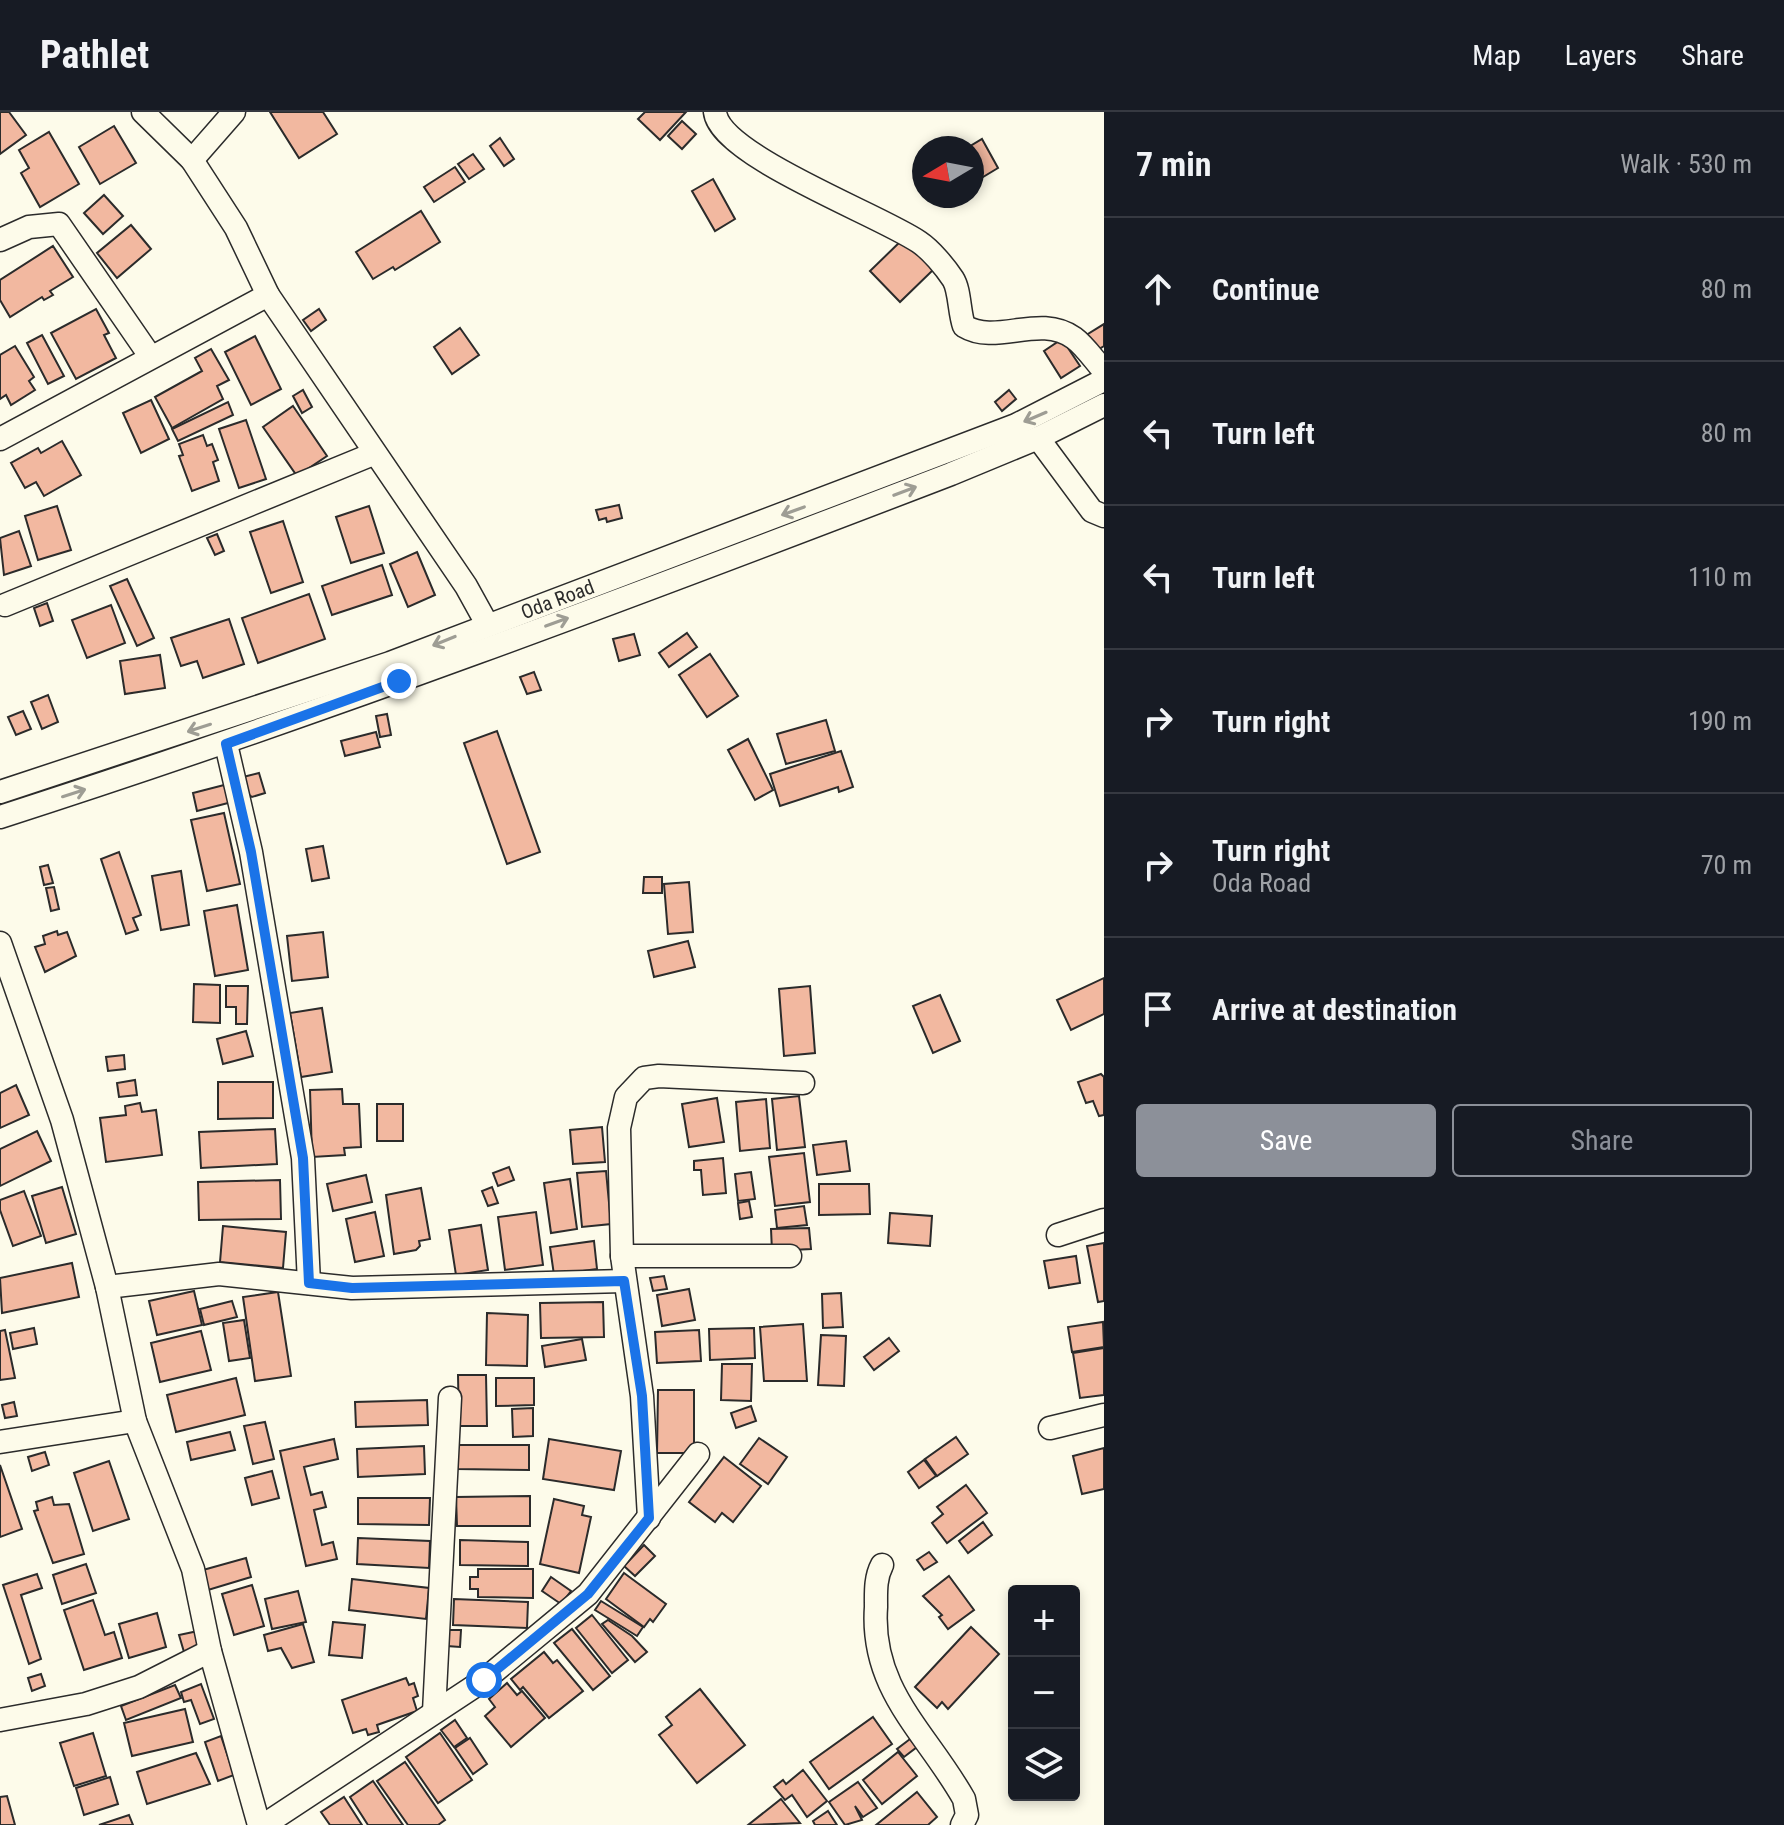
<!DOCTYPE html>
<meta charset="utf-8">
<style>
:root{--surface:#171b24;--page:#242831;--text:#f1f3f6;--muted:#9ea1a6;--line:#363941;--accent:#8c9099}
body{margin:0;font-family:"Roboto Condensed",sans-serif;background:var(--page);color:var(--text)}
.controls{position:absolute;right:24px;bottom:24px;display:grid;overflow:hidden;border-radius:8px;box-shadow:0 4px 12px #0003}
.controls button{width:72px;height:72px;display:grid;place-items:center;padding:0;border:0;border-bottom:2px solid var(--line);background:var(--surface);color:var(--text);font:40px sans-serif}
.compass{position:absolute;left:912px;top:24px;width:72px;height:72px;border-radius:50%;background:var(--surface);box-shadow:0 4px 12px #0003;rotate:260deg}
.stop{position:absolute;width:24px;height:24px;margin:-18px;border:6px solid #1a73e8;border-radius:50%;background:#fff}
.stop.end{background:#1a73e8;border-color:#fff;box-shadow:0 2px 8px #0008}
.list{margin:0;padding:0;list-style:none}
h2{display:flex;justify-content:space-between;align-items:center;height:104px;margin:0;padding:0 32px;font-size:34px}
h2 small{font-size:26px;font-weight:400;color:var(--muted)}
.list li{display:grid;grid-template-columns:52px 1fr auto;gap:24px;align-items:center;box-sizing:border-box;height:144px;padding:0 32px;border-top:2px solid var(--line)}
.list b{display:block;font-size:30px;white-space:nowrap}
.list p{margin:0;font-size:26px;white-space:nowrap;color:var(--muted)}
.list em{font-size:26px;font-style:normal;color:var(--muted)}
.actions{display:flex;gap:16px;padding:24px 32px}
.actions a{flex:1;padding:18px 0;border:2px solid var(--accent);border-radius:8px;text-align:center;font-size:28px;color:var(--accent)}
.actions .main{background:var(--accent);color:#fff}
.icon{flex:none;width:44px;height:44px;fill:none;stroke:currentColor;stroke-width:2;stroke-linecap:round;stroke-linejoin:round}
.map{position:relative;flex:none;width:1104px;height:1713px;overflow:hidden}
header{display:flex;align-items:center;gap:48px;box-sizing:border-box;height:112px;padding:0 40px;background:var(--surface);border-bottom:2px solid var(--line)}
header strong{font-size:38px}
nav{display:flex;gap:44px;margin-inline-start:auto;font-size:28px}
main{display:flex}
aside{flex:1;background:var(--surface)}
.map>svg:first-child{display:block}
.building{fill:#f2b8a0;stroke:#2b2b2b;stroke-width:2}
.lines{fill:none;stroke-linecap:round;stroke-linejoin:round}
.minor-casing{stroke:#2b2b2b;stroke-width:25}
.minor{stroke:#fdfbea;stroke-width:22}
.oneway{stroke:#9e9d94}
.route{stroke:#1a73e8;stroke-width:10}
.labels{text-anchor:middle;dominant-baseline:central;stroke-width:6;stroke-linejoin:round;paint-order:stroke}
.street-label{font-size:20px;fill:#2b2b2b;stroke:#fdfbea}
</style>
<header>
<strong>Pathlet</strong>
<nav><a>Map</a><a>Layers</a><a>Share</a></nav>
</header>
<main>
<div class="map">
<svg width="1104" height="1713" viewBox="0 0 1104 1713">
<rect width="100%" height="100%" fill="#fdfbea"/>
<g class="building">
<polygon points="0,0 9,0 26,23 0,42"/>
<polygon points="270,0 323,0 337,22 299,46"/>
<polygon points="645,0 686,0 660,28 638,7"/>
<polygon points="682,9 696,22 682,37 668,24"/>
<polygon points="114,14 136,51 100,72 79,35"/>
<polygon points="49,20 79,72 40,95 21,61 29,56 19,38"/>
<polygon points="500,26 514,47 504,54 490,34"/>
<polygon points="982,27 998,56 973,71 972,36 967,36"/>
<polygon points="473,42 484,57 469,67 458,52"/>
<polygon points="455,55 465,70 434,90 424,75"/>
<polygon points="713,67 735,107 715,119 692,79"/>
<polygon points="104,83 123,104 103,122 84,101"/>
<polygon points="421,99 440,130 395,158 393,155 373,167 356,140"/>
<polygon points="131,113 151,137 117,166 97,141"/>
<polygon points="904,126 934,157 900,190 870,159"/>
<polygon points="53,134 73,165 50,179 53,183 44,188 42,185 10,205 0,188 0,168"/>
<polygon points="96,197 109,221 104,223 116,246 76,267 51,221"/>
<polygon points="319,197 326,208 311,219 303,208"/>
<polygon points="1104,212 1104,234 1092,241 1083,225"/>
<polygon points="460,216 479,243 452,262 434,235"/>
<polygon points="42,223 64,264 48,272 27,231"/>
<polygon points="255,224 281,277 251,293 225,240"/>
<polygon points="1062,227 1080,254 1061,266 1044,239"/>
<polygon points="15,234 34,265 29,269 35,278 11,293 6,283 0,287 0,243"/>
<polygon points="211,237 229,268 217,274 223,287 172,316 155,285 202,259 195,246"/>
<polygon points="303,278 312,295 302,301 293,284"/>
<polygon points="1009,278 1016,287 1002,299 995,290"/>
<polygon points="151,288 169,327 141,341 123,301"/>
<polygon points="228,290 233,303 178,329 172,317"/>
<polygon points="293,294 327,344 297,364 263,315"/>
<polygon points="246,308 266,367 239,376 219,317"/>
<polygon points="203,323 207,334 212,332 218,348 213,350 219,369 192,379 179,344 183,343 179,332"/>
<polygon points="62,329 81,363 44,384 36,370 25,376 11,351 38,336 41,341"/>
<polygon points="619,393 622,406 607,410 606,406 599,408 596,398"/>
<polygon points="57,394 71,438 38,448 25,404"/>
<polygon points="369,394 384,441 351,451 336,405"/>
<polygon points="283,409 303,470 271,481 250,420"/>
<polygon points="19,419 31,454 4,463 0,426"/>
<polygon points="217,422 224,439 215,443 207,426"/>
<polygon points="417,440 435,483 408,495 390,452"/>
<polygon points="382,453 392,483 332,503 322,474"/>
<polygon points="127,467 154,526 137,534 110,474"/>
<polygon points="309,482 325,527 258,551 242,506"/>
<polygon points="47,491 53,509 40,514 34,496"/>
<polygon points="111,493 125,531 87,546 72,508"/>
<polygon points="229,507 244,552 203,566 197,549 181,554 171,526"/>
<polygon points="687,521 697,535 669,555 659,541"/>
<polygon points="634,522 640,543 619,549 613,527"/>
<polygon points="710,542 738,584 707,605 679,563"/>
<polygon points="160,543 165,576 125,582 120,549"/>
<polygon points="534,560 541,578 527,582 520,565"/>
<polygon points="48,583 58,610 42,617 31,590"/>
<polygon points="23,599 31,617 16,623 8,605"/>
<polygon points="387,602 391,623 380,625 376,604"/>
<polygon points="826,608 835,639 786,652 777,622"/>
<polygon points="497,619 540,740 507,752 464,631"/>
<polygon points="376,620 380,635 345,644 341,629"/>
<polygon points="748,627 773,678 755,688 728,638"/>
<polygon points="841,639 853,675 839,680 838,675 780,694 770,662"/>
<polygon points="259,661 265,681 252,685 248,682 243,665"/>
<polygon points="228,672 232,690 197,699 193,681"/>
<polygon points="224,701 240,772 207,779 191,708"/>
<polygon points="323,734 329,766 312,769 306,737"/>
<polygon points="119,740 141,803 133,806 138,818 126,822 101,747"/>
<polygon points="48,753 53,771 44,773 40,755"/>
<polygon points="181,759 189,813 161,818 152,764"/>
<polygon points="644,765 662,765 662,781 643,781"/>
<polygon points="689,770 693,820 668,822 664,772"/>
<polygon points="54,775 59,797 51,799 46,776"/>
<polygon points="237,793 248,858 215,864 204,799"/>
<polygon points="57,819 58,823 67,820 76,844 45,860 35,835 45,832 43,824"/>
<polygon points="323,820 328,865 292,869 287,824"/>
<polygon points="688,829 695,855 654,865 648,839"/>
<polygon points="1104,866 1104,902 1071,918 1057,888"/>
<polygon points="194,872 220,873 220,911 193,910"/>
<polygon points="226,874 248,874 247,912 236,912 236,895 226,895"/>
<polygon points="810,874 815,941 784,944 779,877"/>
<polygon points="940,883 960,929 933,941 913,894"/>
<polygon points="322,896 332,960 301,965 290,901"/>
<polygon points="246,919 253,944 223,952 217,927"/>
<polygon points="124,943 125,957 108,959 106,945"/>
<polygon points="1101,962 1104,965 1104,1003 1099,1004 1093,989 1086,991 1078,970"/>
<polygon points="135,968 137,983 119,985 117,971"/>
<polygon points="218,970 273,970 273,1006 218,1007"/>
<polygon points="16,973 29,1003 0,1016 0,981"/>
<polygon points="342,977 343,992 359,992 361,1035 344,1036 345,1043 312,1045 310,978"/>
<polygon points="799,984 805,1035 777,1038 772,987"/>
<polygon points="717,986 724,1030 689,1035 682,992"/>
<polygon points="766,987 770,1036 740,1039 736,990"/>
<polygon points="140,991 142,1000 156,998 162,1043 106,1050 100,1006 126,1003 125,994"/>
<rect x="377" y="992" width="26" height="37"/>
<polygon points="602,1015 605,1050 573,1052 570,1018"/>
<polygon points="275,1017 277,1052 201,1056 199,1020"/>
<polygon points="37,1019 51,1049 0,1074 0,1037"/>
<polygon points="846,1029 850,1059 817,1063 813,1033"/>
<polygon points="804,1041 810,1090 775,1094 769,1045"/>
<polygon points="723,1046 726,1081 703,1083 701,1058 694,1058 694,1049"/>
<polygon points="509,1055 514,1068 498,1074 493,1061"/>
<polygon points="606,1059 611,1112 582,1115 577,1061"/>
<polygon points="751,1060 755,1087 738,1089 735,1062"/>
<polygon points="366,1063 372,1090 333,1099 327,1072"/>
<polygon points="570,1067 577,1117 551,1121 544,1071"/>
<polygon points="280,1068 281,1107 199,1108 198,1070"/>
<polygon points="819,1072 869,1072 870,1102 819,1103"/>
<polygon points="62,1075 76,1122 46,1131 32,1084"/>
<polygon points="492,1075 498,1091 488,1094 482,1079"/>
<polygon points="421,1076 430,1127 419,1129 420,1134 416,1138 394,1142 386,1083"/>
<polygon points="24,1079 41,1124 13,1134 0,1098 0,1088"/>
<polygon points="749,1089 752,1105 740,1107 738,1091"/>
<polygon points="804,1094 807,1113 777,1116 775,1098"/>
<polygon points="375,1100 384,1144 355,1150 346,1107"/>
<polygon points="536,1100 543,1153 505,1158 498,1105"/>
<polygon points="890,1101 932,1104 930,1134 888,1131"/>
<polygon points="481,1113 488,1158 456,1163 449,1118"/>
<polygon points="223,1114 286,1120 283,1156 220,1150"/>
<polygon points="809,1116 811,1137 772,1139 771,1117"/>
<polygon points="594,1129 597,1157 554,1163 550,1135"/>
<polygon points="1104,1131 1104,1189 1098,1190 1087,1134"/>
<polygon points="1076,1144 1080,1171 1049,1176 1044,1149"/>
<polygon points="72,1151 79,1185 2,1201 0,1166"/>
<polygon points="664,1164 667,1177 653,1179 650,1166"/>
<polygon points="689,1177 695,1208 662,1214 657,1183"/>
<polygon points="194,1179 202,1213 157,1223 149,1189"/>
<polygon points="278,1180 291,1264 255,1269 243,1185"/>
<polygon points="841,1181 843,1215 823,1216 822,1182"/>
<polygon points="232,1189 237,1205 204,1213 200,1197"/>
<polygon points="603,1190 604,1225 541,1226 540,1191"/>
<polygon points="487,1201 528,1203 527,1254 486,1253"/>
<polygon points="244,1208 250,1246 229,1249 223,1211"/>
<polygon points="1103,1210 1104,1235 1072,1240 1068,1215"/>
<polygon points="803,1212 807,1269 764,1269 760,1215"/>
<polygon points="34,1216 37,1232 13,1237 10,1221"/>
<polygon points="754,1216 755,1246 710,1248 709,1217"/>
<polygon points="5,1218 15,1266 0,1268 0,1219"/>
<polygon points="699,1218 701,1249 657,1251 655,1220"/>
<polygon points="201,1219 211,1258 160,1270 151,1231"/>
<polygon points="821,1223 846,1224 844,1274 818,1273"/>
<polygon points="889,1226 899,1239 874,1258 864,1245"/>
<polygon points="582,1227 586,1248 545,1255 542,1234"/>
<polygon points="1104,1236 1104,1283 1080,1286 1073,1241"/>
<polygon points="722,1252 752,1252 751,1289 721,1288"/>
<polygon points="458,1263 486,1263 487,1314 459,1314"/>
<polygon points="236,1266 245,1303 176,1320 167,1283"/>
<polygon points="496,1266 534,1266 534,1293 496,1294"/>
<polygon points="658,1278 694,1278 694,1341 657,1341"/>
<polygon points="427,1288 428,1313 356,1315 355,1290"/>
<polygon points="14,1290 17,1304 5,1306 2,1293"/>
<polygon points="751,1294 756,1309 736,1316 731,1301"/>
<polygon points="533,1296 533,1324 513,1325 512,1297"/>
<polygon points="265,1310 274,1347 253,1352 244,1314"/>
<polygon points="230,1320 235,1338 191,1348 187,1330"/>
<polygon points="956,1325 968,1342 937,1364 925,1347"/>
<polygon points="759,1326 787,1345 768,1372 740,1352"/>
<polygon points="334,1327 338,1347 304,1355 311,1383 322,1380 326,1395 314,1398 322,1433 333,1430 337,1447 306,1454 280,1339"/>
<polygon points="549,1327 621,1339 614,1378 543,1367"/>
<polygon points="457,1333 529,1333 529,1358 457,1357"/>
<polygon points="424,1334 425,1362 358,1365 357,1337"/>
<polygon points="1104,1336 1104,1377 1082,1382 1073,1344"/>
<polygon points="45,1340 49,1353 32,1359 28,1345"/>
<polygon points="724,1345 761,1374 733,1410 722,1401 715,1410 689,1390"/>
<polygon points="924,1348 936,1364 919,1376 908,1360"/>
<polygon points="109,1349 129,1407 93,1419 74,1361"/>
<polygon points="0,1353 22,1417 0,1425"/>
<polygon points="272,1359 279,1386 252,1393 245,1366"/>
<polygon points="966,1373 987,1401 947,1431 932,1411 943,1402 937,1395"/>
<polygon points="530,1384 530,1414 457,1414 456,1385"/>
<polygon points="52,1385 54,1393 69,1392 84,1442 53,1451 34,1399 38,1398 36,1390"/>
<polygon points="358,1386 430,1386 429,1413 358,1412"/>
<polygon points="554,1387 584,1394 582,1403 591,1405 579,1461 540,1452"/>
<polygon points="983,1410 992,1423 968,1441 959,1429"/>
<polygon points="358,1426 430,1429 429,1456 357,1452"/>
<polygon points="460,1428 528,1430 528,1454 460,1453"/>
<polygon points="644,1433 655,1444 635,1464 624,1454"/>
<polygon points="929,1440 937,1450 924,1458 917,1448"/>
<polygon points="246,1446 251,1465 208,1478 203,1458"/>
<polygon points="86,1452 96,1481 62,1492 53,1463"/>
<polygon points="478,1457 533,1457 533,1486 478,1485 478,1477 470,1477 470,1465 478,1465"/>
<polygon points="624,1461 666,1492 653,1510 650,1507 644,1515 606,1487"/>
<polygon points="37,1462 42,1476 21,1483 41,1547 29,1552 3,1473"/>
<polygon points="949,1464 974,1498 948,1517 939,1505 942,1503 923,1484"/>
<polygon points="551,1465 571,1479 561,1492 542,1479"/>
<polygon points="352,1467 429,1476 426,1507 349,1498"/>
<polygon points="252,1473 264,1514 234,1523 222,1482"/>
<polygon points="298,1479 306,1510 272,1517 265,1487"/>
<polygon points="454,1487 528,1490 527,1516 453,1513"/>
<polygon points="93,1488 105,1523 114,1520 122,1546 84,1558 64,1498"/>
<polygon points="601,1489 643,1515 637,1524 595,1498"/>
<polygon points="157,1501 166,1535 129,1546 119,1512"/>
<polygon points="592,1503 628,1548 612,1561 576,1516"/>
<polygon points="608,1508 632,1524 647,1540 635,1550 602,1512"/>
<polygon points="333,1510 365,1513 362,1546 329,1543"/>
<polygon points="303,1512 314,1550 292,1556 281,1536 268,1539 264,1523"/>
<polygon points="971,1515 999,1542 948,1597 942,1590 937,1596 915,1575"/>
<polygon points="572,1517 610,1564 593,1578 554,1531"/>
<polygon points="448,1518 461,1518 460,1535 447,1534"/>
<polygon points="198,1519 202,1535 184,1540 179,1523"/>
<polygon points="544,1540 553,1551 557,1548 583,1579 549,1606 523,1575 520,1578 511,1567"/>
<polygon points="41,1562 45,1574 32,1579 28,1566"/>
<polygon points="406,1566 409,1573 414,1571 418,1584 413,1586 417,1599 377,1613 379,1620 368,1623 366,1617 353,1621 342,1588"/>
<polygon points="507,1571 517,1583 522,1579 545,1606 511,1635 485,1604 495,1595 489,1587"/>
<polygon points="201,1572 214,1607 200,1612 191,1588 184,1590 181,1580"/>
<polygon points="175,1573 181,1586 126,1608 121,1594"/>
<polygon points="700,1577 745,1633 697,1671 659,1623 672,1613 666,1605"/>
<polygon points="185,1597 193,1630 132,1644 124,1611"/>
<polygon points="873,1605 892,1632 829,1677 810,1650"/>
<polygon points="455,1608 467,1626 454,1635 441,1618"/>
<polygon points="93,1621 106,1664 74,1674 60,1631"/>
<polygon points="440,1621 472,1668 438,1691 406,1645"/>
<polygon points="221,1624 234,1663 218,1669 205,1630"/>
<polygon points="470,1626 487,1652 473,1662 455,1636"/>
<polygon points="910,1627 917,1635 904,1645 897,1637"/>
<polygon points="898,1640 917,1664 882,1692 863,1668"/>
<polygon points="196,1641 210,1672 147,1692 137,1660"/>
<polygon points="405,1650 445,1708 438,1713 408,1713 377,1669"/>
<polygon points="803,1658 827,1689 807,1705 792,1683 785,1688 774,1675 783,1668 786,1672"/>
<polygon points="110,1665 118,1692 84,1703 76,1676"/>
<polygon points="373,1669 403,1713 368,1713 350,1685"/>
<polygon points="858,1670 877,1696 863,1705 855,1694 862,1708 845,1713 829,1690"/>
<polygon points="917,1680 937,1705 928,1713 876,1713"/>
<polygon points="7,1684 15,1713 0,1713 0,1685"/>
<polygon points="344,1685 362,1713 330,1713 321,1700"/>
<polygon points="781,1687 800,1711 748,1713"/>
<polygon points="828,1699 837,1713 815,1713 813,1709"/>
<polygon points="129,1703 133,1713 99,1713"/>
</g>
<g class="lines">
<g class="minor-casing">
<g id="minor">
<polyline points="143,0 192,48 236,116 268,183"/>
<path d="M715,0C720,44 880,103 919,130C931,138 945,155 953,167C960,178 959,200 964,214C997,234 1039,201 1074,226C1085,234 1095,249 1104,259"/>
<polyline points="192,48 234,0"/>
<polyline points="0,128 29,115 59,112 150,244"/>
<polyline points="1038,326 1092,399 1104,404"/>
<polyline points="0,327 268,183 466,474 487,512"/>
<polyline points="5,493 373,342"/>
<polyline points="226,632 251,740 303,1046 309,1171"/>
<path id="s1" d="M0,680L390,551L1016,313L1104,268"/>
<path d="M0,705C321,602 636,483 951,362L1038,326L1104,293"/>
<polyline points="0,831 62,1008 107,1175 135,1309 193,1457 210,1539 259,1713"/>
<polyline points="1058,1123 1104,1108"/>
<polyline points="622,1144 790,1144"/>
<polyline points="107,1175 219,1162 352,1176 624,1169"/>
<polyline points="1050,1316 1104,1303"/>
<polyline points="0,1330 135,1309"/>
<polyline points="649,1406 642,1284 622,1144 619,1016 626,985 644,966 659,964 803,971"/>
<path d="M882,1453C875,1466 876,1481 876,1495C870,1578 927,1621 964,1687L967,1703L962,1713"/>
<polyline points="434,1600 450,1286"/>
<polyline points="0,1608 86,1592 139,1575 210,1539"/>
<polyline points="264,1713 484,1568 588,1482 698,1342"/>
</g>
</g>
<use href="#minor" class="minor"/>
</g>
<defs><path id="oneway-shaft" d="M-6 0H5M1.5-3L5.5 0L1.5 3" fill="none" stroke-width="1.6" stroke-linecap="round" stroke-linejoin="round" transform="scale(2)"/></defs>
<g class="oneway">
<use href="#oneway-shaft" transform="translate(1035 305) rotate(157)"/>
<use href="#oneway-shaft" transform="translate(905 379) rotate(-21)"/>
<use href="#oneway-shaft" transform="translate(793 399) rotate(160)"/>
<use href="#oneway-shaft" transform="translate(557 510) rotate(-20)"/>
<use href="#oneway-shaft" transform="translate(444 529) rotate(158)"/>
<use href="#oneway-shaft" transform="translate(199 616) rotate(162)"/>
<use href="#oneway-shaft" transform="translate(74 681) rotate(-18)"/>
</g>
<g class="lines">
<polyline class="route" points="399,569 226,632 251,740 303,1046 309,1171 352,1176 624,1169 642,1284 649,1406 588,1482 484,1568"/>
</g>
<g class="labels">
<g class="street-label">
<text stroke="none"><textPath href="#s1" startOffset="590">Oda Road</textPath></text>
</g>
</g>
</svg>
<div class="controls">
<button>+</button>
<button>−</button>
<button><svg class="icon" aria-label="layers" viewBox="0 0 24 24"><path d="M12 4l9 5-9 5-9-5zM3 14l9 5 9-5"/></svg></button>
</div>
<svg class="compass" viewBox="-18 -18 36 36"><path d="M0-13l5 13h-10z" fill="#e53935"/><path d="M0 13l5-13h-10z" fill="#9ea1a6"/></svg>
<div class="stop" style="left:484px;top:1568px"></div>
<div class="stop end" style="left:399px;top:569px"></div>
</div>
<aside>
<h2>7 min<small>Walk · 530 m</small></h2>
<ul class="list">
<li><svg class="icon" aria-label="ahead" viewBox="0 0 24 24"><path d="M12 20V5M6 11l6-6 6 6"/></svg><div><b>Continue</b></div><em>80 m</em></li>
<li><svg class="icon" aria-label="left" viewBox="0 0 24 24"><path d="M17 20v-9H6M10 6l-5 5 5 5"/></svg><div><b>Turn left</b></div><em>80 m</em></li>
<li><svg class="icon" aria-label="left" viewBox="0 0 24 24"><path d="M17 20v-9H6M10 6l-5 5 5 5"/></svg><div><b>Turn left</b></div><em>110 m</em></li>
<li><svg class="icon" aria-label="right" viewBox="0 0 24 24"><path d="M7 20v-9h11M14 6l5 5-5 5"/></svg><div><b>Turn right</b></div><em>190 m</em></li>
<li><svg class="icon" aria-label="right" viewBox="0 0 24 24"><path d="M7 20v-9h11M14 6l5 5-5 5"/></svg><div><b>Turn right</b><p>Oda Road</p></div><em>70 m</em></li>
<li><svg class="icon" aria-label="arrive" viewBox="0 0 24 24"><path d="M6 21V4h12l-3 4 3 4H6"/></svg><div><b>Arrive at destination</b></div></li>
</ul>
<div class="actions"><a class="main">Save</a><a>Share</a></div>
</aside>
</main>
